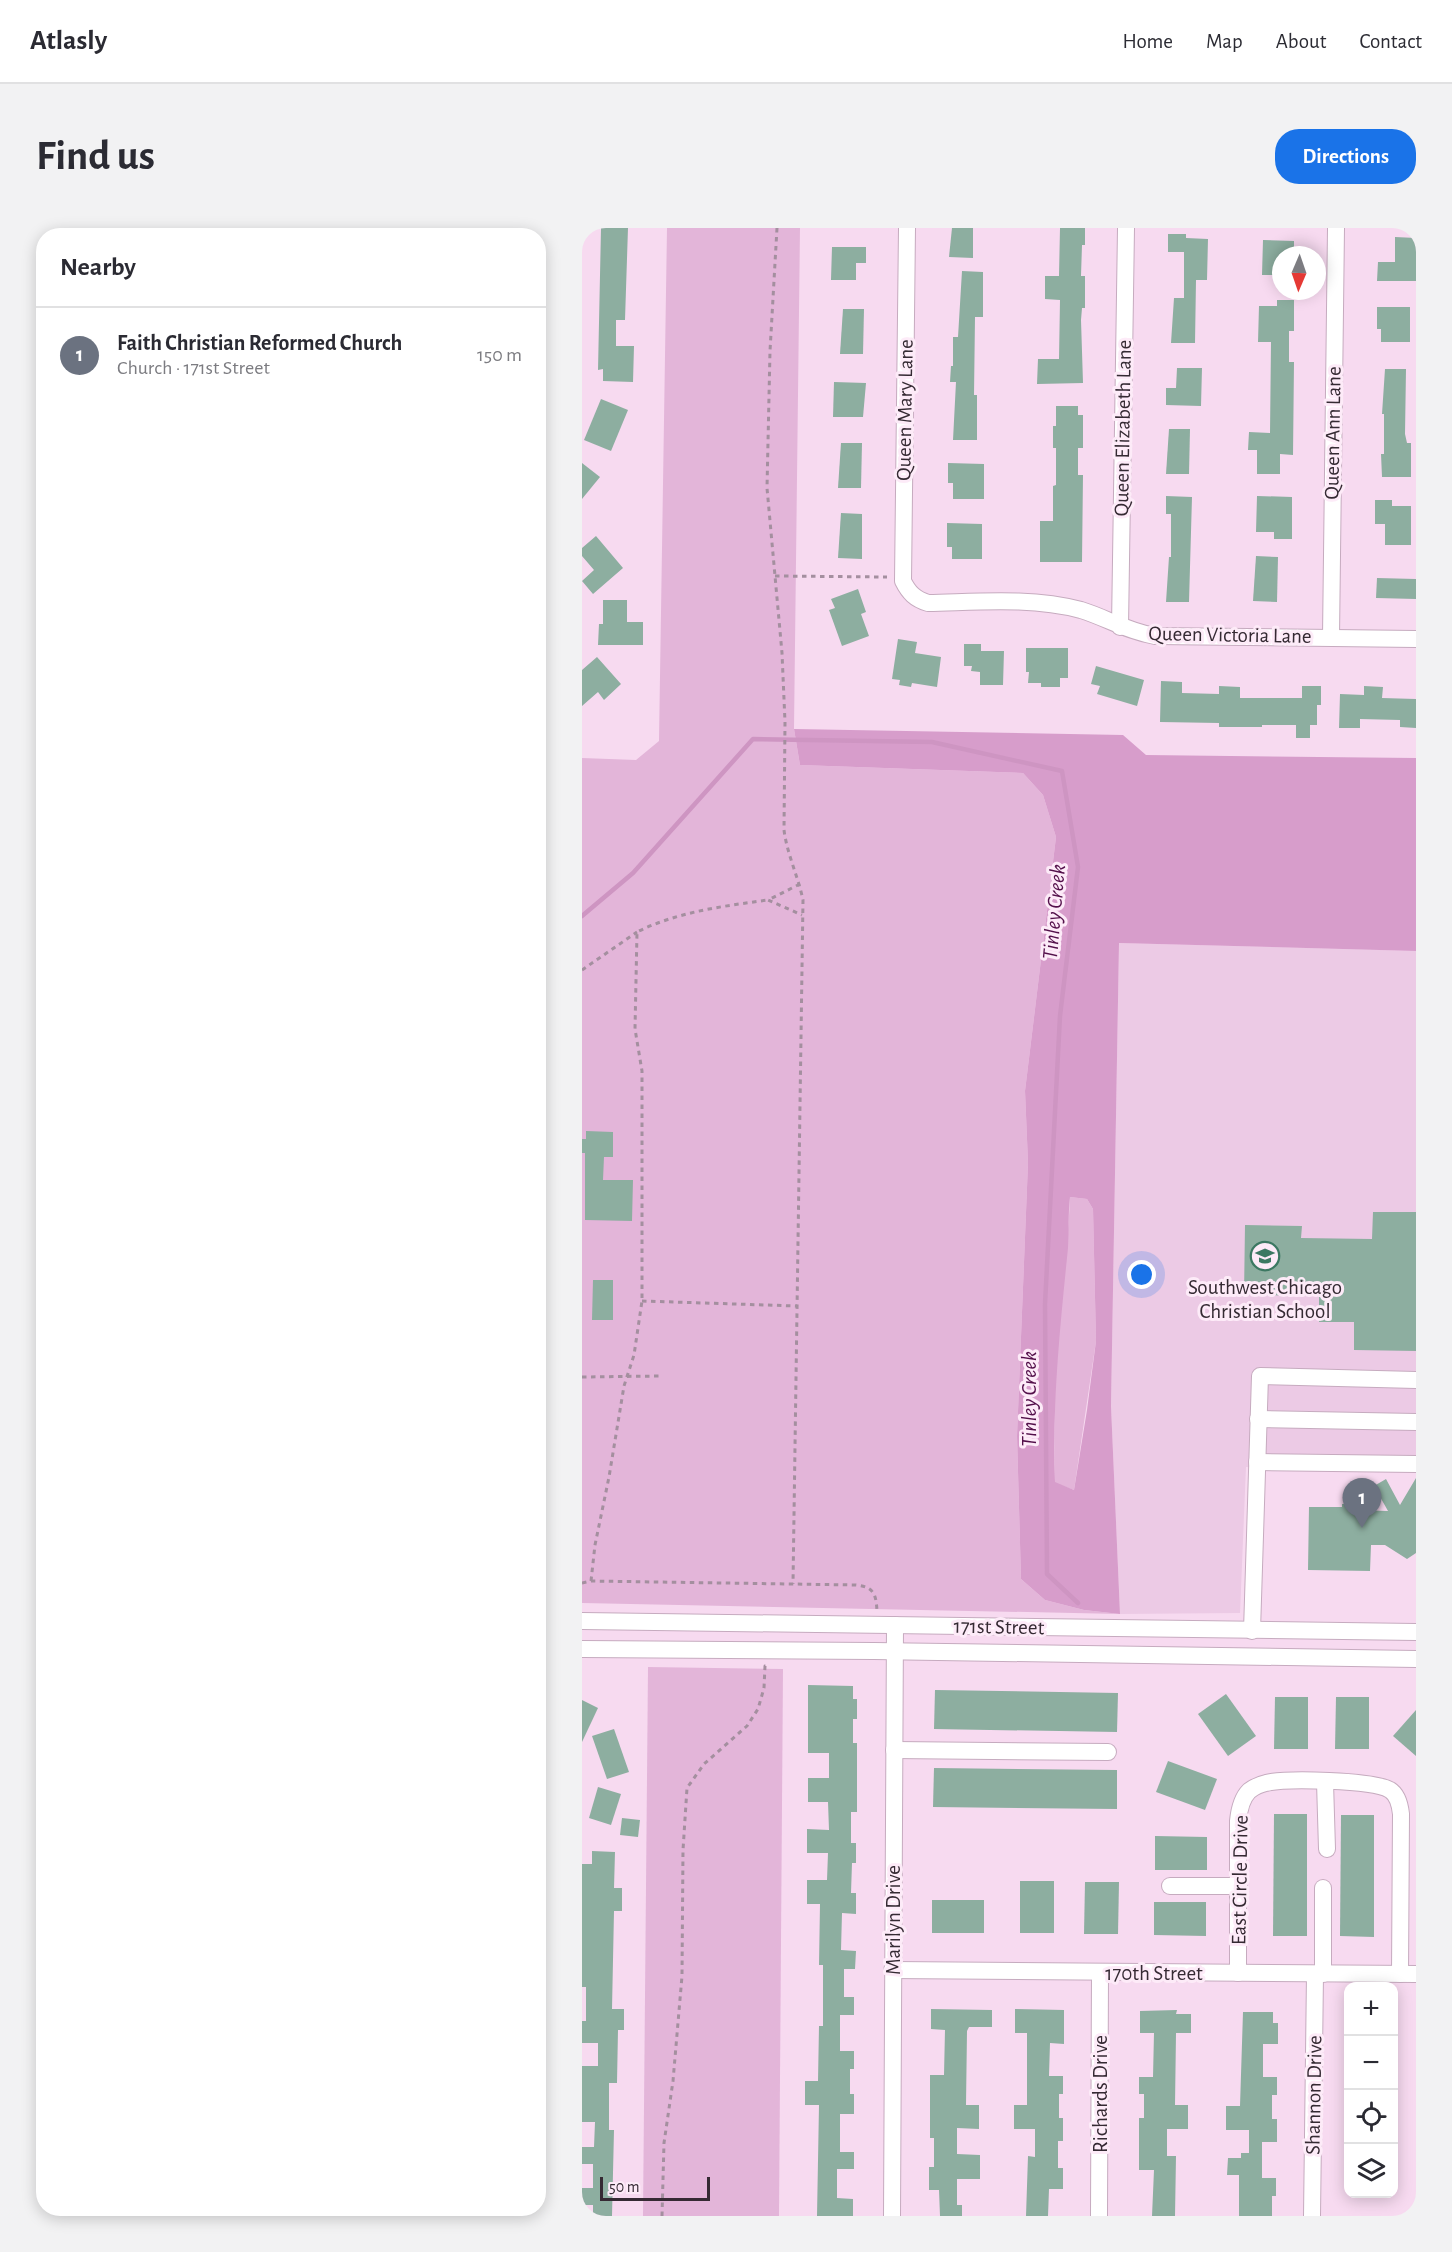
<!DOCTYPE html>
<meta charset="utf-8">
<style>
:root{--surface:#fff;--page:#f2f2f3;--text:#2b2b33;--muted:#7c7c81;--line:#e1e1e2;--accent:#1a73e8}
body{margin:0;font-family:"Alegreya Sans",sans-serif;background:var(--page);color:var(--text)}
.controls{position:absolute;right:18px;bottom:18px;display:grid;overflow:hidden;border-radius:12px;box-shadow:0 3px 15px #0003}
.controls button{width:54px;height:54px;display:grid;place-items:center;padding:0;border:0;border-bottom:2px solid var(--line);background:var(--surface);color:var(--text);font:30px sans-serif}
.compass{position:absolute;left:690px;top:18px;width:54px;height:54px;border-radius:50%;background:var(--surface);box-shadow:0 3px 15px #0003;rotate:182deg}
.scale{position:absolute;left:18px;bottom:15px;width:110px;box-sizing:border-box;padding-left:6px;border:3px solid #352a33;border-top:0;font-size:16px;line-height:21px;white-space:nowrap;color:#352a33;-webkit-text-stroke:4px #fdebf8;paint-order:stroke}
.you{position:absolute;left:560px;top:1047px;width:21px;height:21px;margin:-15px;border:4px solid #fff;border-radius:50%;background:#1a73e8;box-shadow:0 0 0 9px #1a73e833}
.badge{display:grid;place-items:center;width:39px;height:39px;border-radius:50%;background:var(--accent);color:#fff;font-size:20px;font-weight:700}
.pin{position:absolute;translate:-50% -50px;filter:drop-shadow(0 2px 3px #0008)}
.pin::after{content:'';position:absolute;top:32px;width:21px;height:18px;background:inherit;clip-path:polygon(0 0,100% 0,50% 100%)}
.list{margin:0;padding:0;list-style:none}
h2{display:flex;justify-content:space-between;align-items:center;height:78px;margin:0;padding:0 24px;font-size:26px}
h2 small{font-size:20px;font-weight:400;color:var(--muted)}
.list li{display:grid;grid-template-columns:39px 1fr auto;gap:18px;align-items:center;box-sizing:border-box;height:96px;padding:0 24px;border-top:2px solid var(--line)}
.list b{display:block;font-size:22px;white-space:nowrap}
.list p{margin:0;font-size:20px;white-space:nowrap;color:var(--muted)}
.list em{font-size:20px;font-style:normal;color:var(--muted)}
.icon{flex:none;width:33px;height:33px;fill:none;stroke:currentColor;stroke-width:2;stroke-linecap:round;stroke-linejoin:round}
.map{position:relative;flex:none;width:834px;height:1988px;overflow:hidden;border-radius:24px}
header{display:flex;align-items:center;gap:36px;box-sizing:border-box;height:84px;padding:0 30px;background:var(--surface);border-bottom:2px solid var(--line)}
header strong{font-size:28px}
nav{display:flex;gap:33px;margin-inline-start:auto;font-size:21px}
.intro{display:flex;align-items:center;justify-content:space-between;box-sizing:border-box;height:144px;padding:0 36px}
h1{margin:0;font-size:42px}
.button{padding:15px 27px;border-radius:24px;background:var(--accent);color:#fff;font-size:21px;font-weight:700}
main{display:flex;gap:36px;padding:0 36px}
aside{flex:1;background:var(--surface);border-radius:24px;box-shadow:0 3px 15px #0003}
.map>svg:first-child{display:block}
.built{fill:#eccae5}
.green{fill:#e3b5d9}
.forest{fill:#d79dcb;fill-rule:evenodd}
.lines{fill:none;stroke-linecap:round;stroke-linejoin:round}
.stream{stroke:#ce95c2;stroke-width:4.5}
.building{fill:#8daea0}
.minor-casing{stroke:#c6abbf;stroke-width:18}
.path{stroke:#a48f9f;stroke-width:3;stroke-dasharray:4.5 4.5;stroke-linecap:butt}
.minor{stroke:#fff;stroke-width:16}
.labels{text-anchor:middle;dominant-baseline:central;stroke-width:6;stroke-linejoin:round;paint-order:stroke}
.street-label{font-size:21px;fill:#352a33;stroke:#fdebf8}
.poi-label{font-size:21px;fill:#352a33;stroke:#fdebf8}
.water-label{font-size:22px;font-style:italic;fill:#530f4a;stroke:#fdebf8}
</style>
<header>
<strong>Atlasly</strong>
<nav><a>Home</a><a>Map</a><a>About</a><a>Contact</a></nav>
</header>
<div class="intro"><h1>Find us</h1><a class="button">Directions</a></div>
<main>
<aside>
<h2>Nearby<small></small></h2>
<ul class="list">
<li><span class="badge" style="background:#6b7280">1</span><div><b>Faith Christian Reformed Church</b><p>Church · 171st Street</p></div><em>150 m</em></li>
</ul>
</aside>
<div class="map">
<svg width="834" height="1988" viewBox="0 0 834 1988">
<rect width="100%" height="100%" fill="#f7daf0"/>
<polygon class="built" points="537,715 834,723 834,1244 664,1239 658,1385 538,1386 529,1178"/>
<g class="green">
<polygon points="85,0 218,0 212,501 218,537 441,545 461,567 474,609 443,863 446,935 435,1208 439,1351 463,1372 502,1382 538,1386 0,1375 0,530 54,532 77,513"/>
<path d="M488,969L505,971L511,981L514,1113L492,1262L473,1255C472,1208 472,1163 476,1116C479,1067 486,1018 488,969Z"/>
<polygon points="66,1439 201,1441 197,1988 61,1988"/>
</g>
<path class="forest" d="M212,501L541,507L564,527L834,530V723L537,715L529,1178L538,1386L502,1382L463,1372L439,1351L435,1208L446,935L443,863L474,609L461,567L441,545L218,537ZM488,969L505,971L511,981L514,1113L505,1182L492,1262L473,1254C470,1175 478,1099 486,1020C487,1003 486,986 488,969Z"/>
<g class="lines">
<polyline class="stream" points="0,688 51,645 171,511 350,514 480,543 496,639 478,788 463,1076 465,1346 496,1375"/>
</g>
<g class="building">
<polygon points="19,0 46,0 43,92 34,92 34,118 52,118 51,154 21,153 21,141 16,142"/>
<polygon points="370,0 391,0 391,30 367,29"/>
<polygon points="478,0 503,0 503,17 500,17 499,48 503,48 503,80 500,80 499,92 501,155 455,156 456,131 477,131 478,72 463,71 463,48 477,48"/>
<polygon points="586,6 604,6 604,10 626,11 625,52 614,52 613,115 589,115 592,70 602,70 602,24 586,24"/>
<polygon points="813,9 834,10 834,53 795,53 796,34 813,34"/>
<polygon points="681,12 712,13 712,27 699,27 699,47 680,47"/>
<polygon points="250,19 284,19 284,35 274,35 274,52 249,52"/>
<polygon points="380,43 401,44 401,89 393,89 392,167 395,167 395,212 371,212 374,154 368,154 369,138 371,138 371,109 376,109"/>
<polygon points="695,72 712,72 712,103 707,103 707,134 712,134 711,227 698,226 698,246 675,246 675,222 666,222 667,204 688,205 689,114 676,114 677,78 695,78"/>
<polygon points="795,79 828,79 828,114 799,114 799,101 795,101"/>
<polygon points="261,81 282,81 281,126 258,126"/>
<polygon points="595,140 620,140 619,178 584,177 584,160 594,160"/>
<polygon points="803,141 824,141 823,206 825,215 829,215 829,249 800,249 799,226 802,226 802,186 800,186"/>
<polygon points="252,154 284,155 281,189 251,189"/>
<polygon points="19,171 46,182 29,223 2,212"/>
<polygon points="474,178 496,178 496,187 501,187 501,220 496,220 496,247 501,247 500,334 458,334 458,293 471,293 471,258 474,257 474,220 471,220 471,198 474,198"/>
<polygon points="587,201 608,201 607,246 584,246"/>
<polygon points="259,215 280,215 279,260 256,260"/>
<polygon points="0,235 18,249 0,271"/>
<polygon points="366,235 402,236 402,271 371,271 371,255 366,255"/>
<polygon points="584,268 610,269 607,374 584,374 587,329 589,329 589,286 584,286"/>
<polygon points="675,268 710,269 710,311 692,311 692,304 674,304"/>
<polygon points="793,272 810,272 810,278 829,278 829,317 803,317 803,296 793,296"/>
<polygon points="259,285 280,286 280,331 256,330"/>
<polygon points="365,295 400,296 400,331 370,331 370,319 365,319"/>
<polygon points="14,308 41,340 11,366 0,353 12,342 0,328 0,320"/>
<polygon points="674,328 696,329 695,374 671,373"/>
<polygon points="795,350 834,351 834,371 794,370"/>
<polygon points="276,361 284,384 279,386 287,408 260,418 247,382 253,380 249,371"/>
<polygon points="21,372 45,372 45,394 61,394 61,417 16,417 17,396 21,396"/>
<polygon points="316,411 335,414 333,425 359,429 355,459 330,455 329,459 317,457 318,452 310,451"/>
<polygon points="382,416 399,416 399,423 422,423 421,457 398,457 398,444 389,443 390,438 382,438"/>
<polygon points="444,420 486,420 486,450 478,450 478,459 459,459 459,455 446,455 447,444 444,444"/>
<polygon points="15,429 39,456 22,472 16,464 0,478 0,442"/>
<polygon points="514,438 562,452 555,478 515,466 518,458 509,456"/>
<polygon points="579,453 600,454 600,465 637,466 637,458 658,459 658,470 720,470 720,458 739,458 739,477 735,477 735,497 728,497 728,510 714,510 714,497 680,497 680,499 637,499 637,495 578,494"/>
<polygon points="782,458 801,459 800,470 834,471 834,500 818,499 818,492 778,491 778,500 757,500 758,466 782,467"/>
<polygon points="4,903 31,904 31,929 22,929 21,952 51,952 50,993 3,992 3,925 0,925 0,911 4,911"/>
<polygon points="791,984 834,984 834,1123 772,1122 772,1094 737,1094 737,1068 662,1067 663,997 720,998 719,1010 790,1011"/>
<polygon points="11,1052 31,1052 31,1092 10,1092"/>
<polygon points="834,1250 834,1325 825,1331 803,1317 789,1317 788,1343 726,1342 727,1279 760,1279 760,1276 772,1276 772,1282 806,1283 792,1258 804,1251 818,1277"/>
<polygon points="226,1457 271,1458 271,1471 275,1471 275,1491 271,1491 271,1515 275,1515 275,1584 269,1584 269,1615 274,1615 274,1635 270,1635 269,1665 274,1665 274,1686 260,1685 259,1722 274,1723 273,1741 262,1741 262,1769 272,1769 272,1787 258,1787 258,1823 272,1823 272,1841 268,1841 268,1866 272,1866 272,1886 258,1886 258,1924 272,1924 272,1941 255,1941 255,1970 271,1971 271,1988 235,1988 237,1877 223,1877 223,1853 236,1853 237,1798 241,1798 241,1737 237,1737 238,1676 225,1676 225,1652 245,1652 246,1625 225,1625 225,1601 247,1602 246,1574 226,1574 226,1550 247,1550 247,1525 226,1525"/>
<polygon points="353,1462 536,1465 535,1504 352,1501"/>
<polygon points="644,1466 674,1508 646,1528 616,1486"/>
<polygon points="693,1469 726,1469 726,1521 692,1521"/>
<polygon points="754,1469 787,1469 787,1521 753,1521"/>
<polygon points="0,1472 16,1480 0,1514"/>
<polygon points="834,1482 834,1528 811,1508"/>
<polygon points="32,1501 47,1544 25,1551 10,1508"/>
<polygon points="586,1533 635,1551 623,1582 574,1564"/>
<polygon points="352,1540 535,1542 535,1581 351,1579"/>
<polygon points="16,1559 39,1566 29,1597 7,1590"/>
<polygon points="692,1586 725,1586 725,1708 691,1708"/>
<polygon points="759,1587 792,1587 792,1709 758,1708"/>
<polygon points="40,1590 58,1592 56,1609 38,1607"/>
<polygon points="573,1608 625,1609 625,1642 573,1642"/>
<polygon points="10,1623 33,1624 32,1660 40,1660 40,1683 32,1683 30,1781 42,1781 42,1802 36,1802 35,1855 27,1855 27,1902 32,1902 30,1988 11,1988 11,1977 0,1977 0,1960 11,1960 11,1936 0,1936 0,1919 12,1919 13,1894 0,1894 0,1838 16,1838 16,1815 0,1815 0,1793 4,1793 4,1759 0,1759 0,1636 10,1636"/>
<rect x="438" y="1653" width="34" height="52"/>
<polygon points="503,1654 537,1654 536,1706 502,1706"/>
<rect x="350" y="1672" width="52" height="33"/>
<polygon points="572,1674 624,1674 624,1708 572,1707"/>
<polygon points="349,1781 410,1782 410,1799 387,1799 385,1803 384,1877 397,1877 397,1901 375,1900 375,1926 398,1927 398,1951 375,1951 375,1977 380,1977 380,1988 358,1988 357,1962 347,1962 347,1939 352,1939 352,1910 348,1910 348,1847 362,1847 363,1802 349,1801"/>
<polygon points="433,1781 482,1782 482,1816 468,1815 467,1848 481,1848 481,1866 477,1866 477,1890 481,1890 481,1913 476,1913 476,1940 481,1940 481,1961 467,1961 466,1988 444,1988 446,1928 453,1929 453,1901 432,1901 432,1877 445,1877 445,1805 433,1805"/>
<polygon points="595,1782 594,1786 609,1786 609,1805 594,1805 593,1877 606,1877 606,1901 585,1901 585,1928 594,1928 593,1988 570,1988 572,1942 557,1942 557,1890 562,1890 562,1866 557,1866 557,1849 571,1849 572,1805 558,1805 558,1783"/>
<polygon points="661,1784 691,1784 691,1795 696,1795 696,1816 681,1816 681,1849 695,1849 695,1867 690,1867 690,1891 695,1891 695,1914 680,1914 680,1950 694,1950 694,1968 690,1968 690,1988 657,1988 657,1947 645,1947 646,1930 659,1930 659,1925 667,1925 667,1902 644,1902 644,1878 658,1878"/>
</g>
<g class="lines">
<g class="minor-casing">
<g id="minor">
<path d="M325,0L321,353C327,365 333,371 346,375C397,374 449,369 499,382C525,390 544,403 573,408L834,411"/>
<polyline points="538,399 544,0"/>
<polyline points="749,409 754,0"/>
<polyline points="676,1191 834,1194"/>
<polyline points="675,1234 834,1236"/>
<polyline points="0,1393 834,1404"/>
<polyline points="670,1403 678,1148 834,1152"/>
<polyline points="0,1421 292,1423 834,1431"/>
<polyline points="312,1522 526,1524"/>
<polyline points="743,1554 745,1621"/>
<polyline points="588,1658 657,1658"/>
<polyline points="741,1660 741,1746"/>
<polyline points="310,1742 834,1746"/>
<path d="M656,1745V1593C657,1583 659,1571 667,1563C671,1560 679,1556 684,1555C704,1550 791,1552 808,1562C816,1567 818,1577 819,1586L818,1746"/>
<polyline points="310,1988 313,1397"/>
<polyline points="517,1988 518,1745"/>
<polyline points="730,1988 733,1746"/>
</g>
</g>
<g class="path">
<path d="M195,0L188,123L185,260L200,425L203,494L202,602C205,626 216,648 221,672L211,1356"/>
<polyline points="193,348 305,349"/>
<polyline points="218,656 186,672 220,687"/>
<polyline points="0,742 55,704"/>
<polyline points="60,1073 215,1078"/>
<polyline points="0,1149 78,1148"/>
<path d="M9,1353L13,1317L27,1249L42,1158L52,1127L60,1073V843L53,801L55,704C95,684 141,678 186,672"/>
<path d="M0,1355L9,1353L274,1357C292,1359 294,1366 295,1383"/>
<polyline points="80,1988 82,1915 91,1853 100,1748 101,1622 105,1560 122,1536 165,1498 176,1481 182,1460 183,1438 185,1438"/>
</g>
<use href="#minor" class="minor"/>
</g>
<defs>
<g id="school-ring" transform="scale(1.5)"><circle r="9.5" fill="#fdebf8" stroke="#3c7862" stroke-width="1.5"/><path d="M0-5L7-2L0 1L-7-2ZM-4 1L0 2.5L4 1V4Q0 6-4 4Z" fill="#3c7862"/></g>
</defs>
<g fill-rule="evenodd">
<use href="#school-ring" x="683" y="1028"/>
</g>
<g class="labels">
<g class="street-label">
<text transform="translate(323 182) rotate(-89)">Queen Mary Lane</text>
<text transform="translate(541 200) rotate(-89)">Queen Elizabeth Lane</text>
<text transform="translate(751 205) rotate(-89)">Queen Ann Lane</text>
<text transform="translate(648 407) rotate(1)">Queen Victoria Lane</text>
<text transform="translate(417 1399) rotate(1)">171st Street</text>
<text transform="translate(658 1652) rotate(-89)">East Circle Drive</text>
<text transform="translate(311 1692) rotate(-90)">Marilyn Drive</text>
<text x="572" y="1745">170th Street</text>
<text transform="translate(518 1866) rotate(-90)">Richards Drive</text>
<text transform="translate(732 1867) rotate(-89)">Shannon Drive</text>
</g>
<g class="poi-label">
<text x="683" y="1059">Southwest Chicago<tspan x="683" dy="24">Christian School</tspan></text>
</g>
<g class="water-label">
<text transform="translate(472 684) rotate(-85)">Tinley Creek</text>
<text transform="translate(447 1171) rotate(-90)">Tinley Creek</text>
</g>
</g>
</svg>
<div class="controls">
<button>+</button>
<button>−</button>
<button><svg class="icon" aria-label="locate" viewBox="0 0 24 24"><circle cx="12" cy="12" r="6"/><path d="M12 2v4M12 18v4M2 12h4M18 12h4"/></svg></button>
<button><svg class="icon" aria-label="layers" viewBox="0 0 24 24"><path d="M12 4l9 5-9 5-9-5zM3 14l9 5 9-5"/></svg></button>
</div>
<svg class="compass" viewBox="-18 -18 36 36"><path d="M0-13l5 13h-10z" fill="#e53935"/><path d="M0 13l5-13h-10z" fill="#7c7c81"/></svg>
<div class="scale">50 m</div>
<div class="you"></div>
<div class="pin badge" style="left:780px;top:1300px;background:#6b7280">1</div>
</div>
</main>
